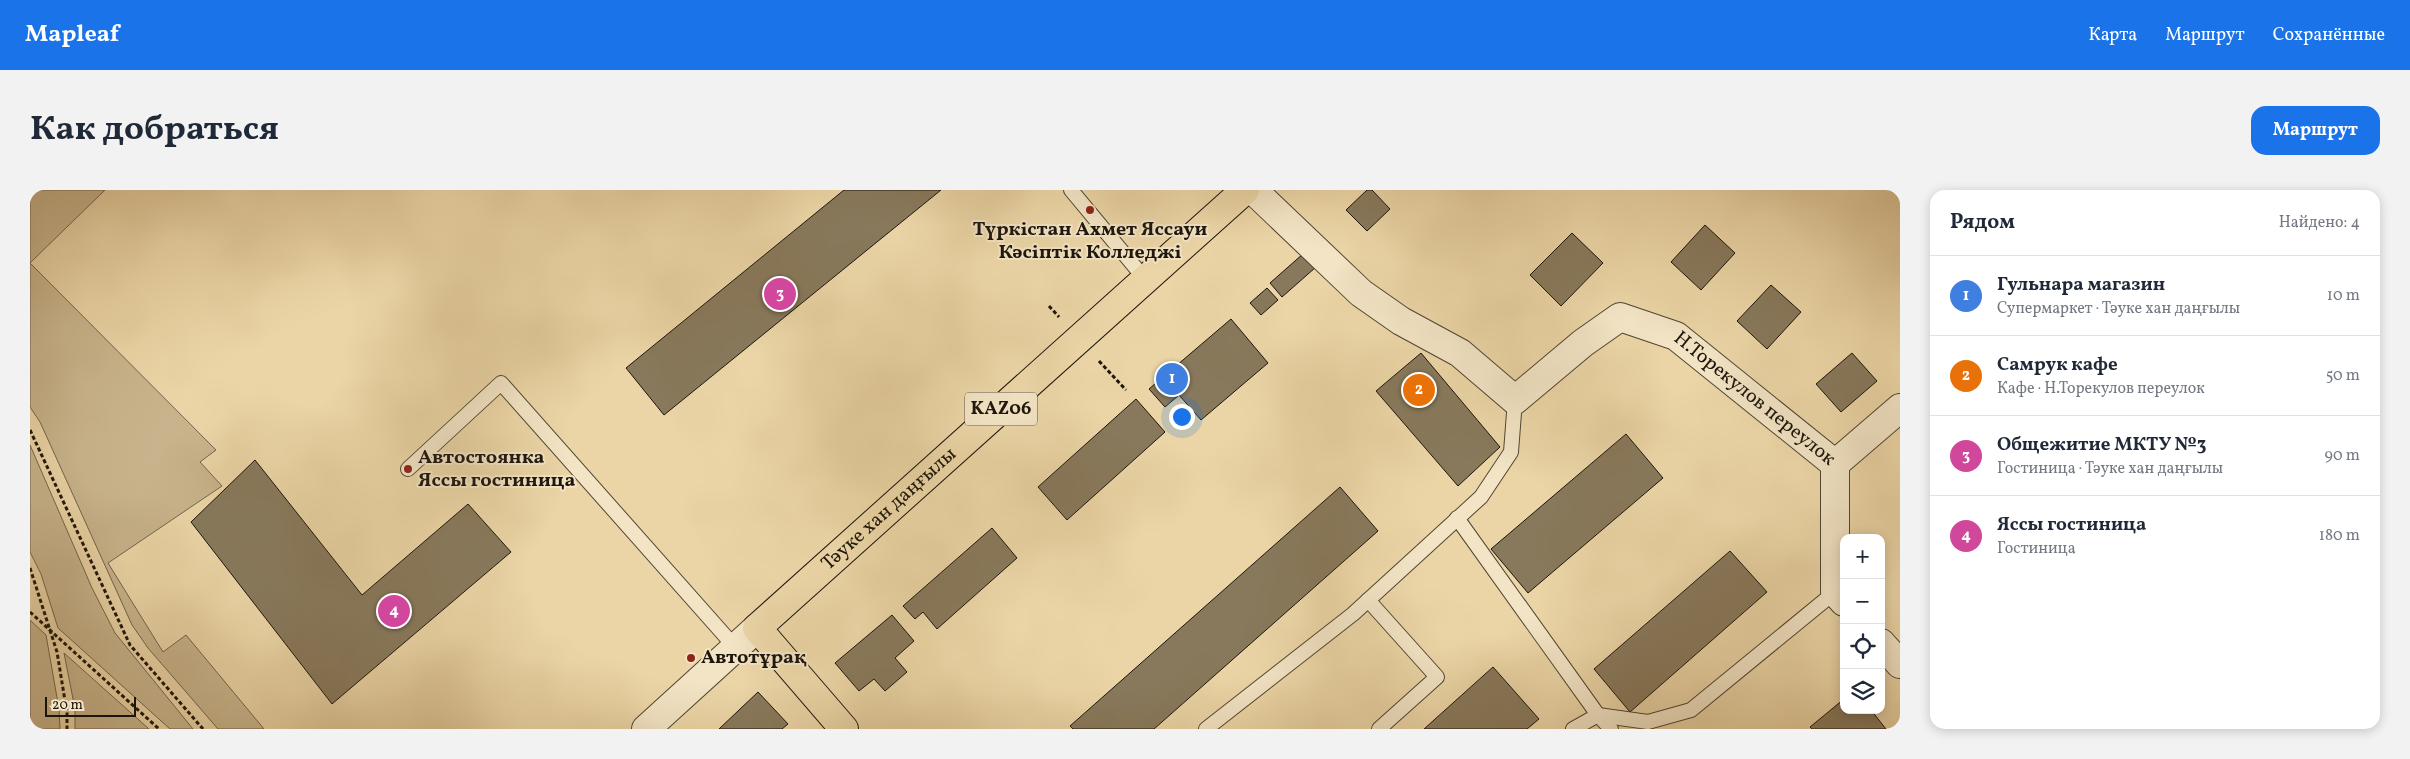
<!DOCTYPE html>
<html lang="ru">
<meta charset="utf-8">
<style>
:root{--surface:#fff;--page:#f2f2f3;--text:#1f2937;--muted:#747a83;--line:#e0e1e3;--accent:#1a73e8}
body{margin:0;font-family:Vollkorn,serif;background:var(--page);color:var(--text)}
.controls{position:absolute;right:15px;bottom:15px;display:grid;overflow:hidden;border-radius:10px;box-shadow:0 2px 12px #0003}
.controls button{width:45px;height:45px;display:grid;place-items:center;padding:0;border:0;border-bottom:1px solid var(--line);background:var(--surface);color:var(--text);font:25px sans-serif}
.scale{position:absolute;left:15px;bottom:12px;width:91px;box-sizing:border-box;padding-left:5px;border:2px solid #1c150c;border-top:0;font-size:14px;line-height:18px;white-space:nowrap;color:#1c150c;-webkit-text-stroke:4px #f2e4c5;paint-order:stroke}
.you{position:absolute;left:1151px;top:226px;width:18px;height:18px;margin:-12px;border:4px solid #fff;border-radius:50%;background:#1a73e8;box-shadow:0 0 0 8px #1a73e833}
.badge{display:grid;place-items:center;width:32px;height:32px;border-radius:50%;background:var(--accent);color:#fff;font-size:16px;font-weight:700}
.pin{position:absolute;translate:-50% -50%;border:2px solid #fff;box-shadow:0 1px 5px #0006}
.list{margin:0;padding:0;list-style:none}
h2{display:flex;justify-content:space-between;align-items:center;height:65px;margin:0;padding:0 20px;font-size:21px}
h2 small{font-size:16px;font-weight:400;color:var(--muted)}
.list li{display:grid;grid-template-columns:32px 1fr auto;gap:15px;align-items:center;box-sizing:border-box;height:80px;padding:0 20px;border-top:1px solid var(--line)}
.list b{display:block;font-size:19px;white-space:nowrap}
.list p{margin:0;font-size:16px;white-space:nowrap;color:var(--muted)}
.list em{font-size:16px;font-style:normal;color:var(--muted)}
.icon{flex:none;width:28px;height:28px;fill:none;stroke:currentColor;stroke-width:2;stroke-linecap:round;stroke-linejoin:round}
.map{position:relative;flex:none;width:1870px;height:539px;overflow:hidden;border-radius:15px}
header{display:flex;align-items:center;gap:30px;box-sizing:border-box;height:70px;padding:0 25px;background:var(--accent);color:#fff}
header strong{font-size:24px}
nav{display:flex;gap:28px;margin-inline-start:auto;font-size:18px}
.intro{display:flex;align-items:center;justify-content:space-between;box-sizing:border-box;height:120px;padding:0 30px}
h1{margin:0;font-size:35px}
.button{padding:12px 22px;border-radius:15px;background:var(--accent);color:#fff;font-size:18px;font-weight:700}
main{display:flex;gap:30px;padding:0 30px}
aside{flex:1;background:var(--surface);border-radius:15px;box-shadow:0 2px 12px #0003}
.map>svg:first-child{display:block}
.green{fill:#c8b48c;stroke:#72644c}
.building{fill:#88795c;stroke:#1c150c}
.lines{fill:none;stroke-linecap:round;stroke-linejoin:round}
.service-casing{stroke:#504532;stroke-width:16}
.minor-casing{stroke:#504532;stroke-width:30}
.primary-casing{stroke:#1c150c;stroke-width:30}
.path{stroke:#1c150c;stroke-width:3;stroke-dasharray:4 2.5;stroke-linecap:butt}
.service{stroke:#f2e4c5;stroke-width:14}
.minor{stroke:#f2e4c5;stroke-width:28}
.primary{stroke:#ebd5a6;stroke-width:28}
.poi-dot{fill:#8f2418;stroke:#f2e4c5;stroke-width:2}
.labels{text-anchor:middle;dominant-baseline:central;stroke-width:4;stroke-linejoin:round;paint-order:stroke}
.shield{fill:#f2e4c5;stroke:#5c5344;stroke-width:1}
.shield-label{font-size:19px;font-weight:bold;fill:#1c150c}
.poi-label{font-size:20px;font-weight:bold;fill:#1c150c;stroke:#f2e4c5;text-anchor:start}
.street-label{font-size:20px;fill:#1c150c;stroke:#f2e4c5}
</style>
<header>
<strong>Mapleaf</strong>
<nav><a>Карта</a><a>Маршрут</a><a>Сохранённые</a></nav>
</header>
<div class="intro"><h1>Как добраться</h1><a class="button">Маршрут</a></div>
<main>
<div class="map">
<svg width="1870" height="539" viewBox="0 0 1870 539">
<rect width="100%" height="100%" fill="#ebd5a6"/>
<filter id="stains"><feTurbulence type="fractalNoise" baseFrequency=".004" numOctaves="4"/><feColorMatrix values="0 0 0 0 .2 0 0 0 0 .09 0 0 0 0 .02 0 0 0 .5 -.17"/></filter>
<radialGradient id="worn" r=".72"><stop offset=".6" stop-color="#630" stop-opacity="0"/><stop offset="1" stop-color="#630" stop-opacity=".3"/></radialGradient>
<g class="green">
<polygon points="0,0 75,0 0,73 186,260 170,272 192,296 78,373 133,462 156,445 234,539 188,539 118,458 102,435 10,232 0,217"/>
<polygon points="0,255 62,398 85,443 163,539 140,539 28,438 11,384 0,362"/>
<polygon points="0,430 16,445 29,519 30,539 0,539"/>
<polygon points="34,463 119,539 45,539 45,519"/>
</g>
<g class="building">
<polygon points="814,0 911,0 634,225 596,178"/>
<polygon points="1337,0 1342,0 1360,19 1337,41 1316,20"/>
<polygon points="1675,35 1705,63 1671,100 1641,72"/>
<polygon points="1542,43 1573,73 1531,116 1500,85"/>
<polygon points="1274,63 1286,77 1252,107 1240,93"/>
<polygon points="1741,95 1771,122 1737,159 1707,131"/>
<polygon points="1237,98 1248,110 1231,125 1220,113"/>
<polygon points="1201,129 1238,173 1171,230 1149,205 1135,217 1119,199"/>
<polygon points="1391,163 1470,257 1428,296 1346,201"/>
<polygon points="1822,163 1847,191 1811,222 1786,194"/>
<polygon points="1106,209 1135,242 1037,330 1008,297"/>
<polygon points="1596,244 1633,288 1498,403 1461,359"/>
<polygon points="225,270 332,405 438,314 481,362 302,514 161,332"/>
<polygon points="1310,297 1348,341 1124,539 1043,539 1040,536"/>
<polygon points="962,338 987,368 907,439 893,422 885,429 873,416"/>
<polygon points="1700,361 1737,402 1600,522 1564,479"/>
<polygon points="862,425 884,451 865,468 877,482 855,501 844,489 829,501 805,473"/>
<polygon points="1463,477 1509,529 1497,539 1394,539"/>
<polygon points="728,502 758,534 752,539 689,539"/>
<polygon points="1814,509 1814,520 1841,520 1856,539 1782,539 1780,537"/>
</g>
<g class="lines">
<g class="service-casing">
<g id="service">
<polyline points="1041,0 1115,89"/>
<polyline points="378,279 471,193 705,457"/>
<polyline points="1427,328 1568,525 1581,539"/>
<polyline points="1338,410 1407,487 1349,539"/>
<polyline points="1176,539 1323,424 1451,307 1481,262 1485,210"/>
<polyline points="1543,539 1568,525 1618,532 1661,520 1805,402"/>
</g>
</g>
<g class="minor-casing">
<g id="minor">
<path id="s1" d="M1223,0L1331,103L1371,131L1430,163L1485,210L1553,153L1590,127L1646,146L1805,274L1870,218"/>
<polyline points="1805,274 1805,402 1814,412"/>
<polyline points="1851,453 1870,474"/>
<polyline points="616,539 727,438"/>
</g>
</g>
<g class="primary-casing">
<g id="primary">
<path id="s2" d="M814,539L727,438L1215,0"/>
</g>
</g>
<g class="path">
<polyline points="1019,116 1029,127"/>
<polyline points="1069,171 1096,200"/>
<polyline points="0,240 100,455 173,539"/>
<polyline points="0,378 27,462 37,523 37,539"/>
<polyline points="0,422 129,539"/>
</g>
<use href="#service" class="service"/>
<use href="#minor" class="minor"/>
<use href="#primary" class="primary"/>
</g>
<g class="poi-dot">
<circle cx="1060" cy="20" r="5"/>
<circle cx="378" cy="279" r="5"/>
<circle cx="661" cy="468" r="5"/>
</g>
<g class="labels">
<rect class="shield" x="935" y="202.5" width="72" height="33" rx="4"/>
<g class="shield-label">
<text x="971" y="219">KАZ06</text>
</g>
<g class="poi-label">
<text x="1060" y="40" text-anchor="middle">Түркістан Ахмет Яссауи<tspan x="1060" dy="23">Кәсіптік Колледжі</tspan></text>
<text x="388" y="268">Автостоянка<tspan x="388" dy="23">Яссы гостиница</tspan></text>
<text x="671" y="468">Автотұрақ</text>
</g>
<g class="street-label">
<text stroke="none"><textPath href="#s1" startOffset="631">Н.Торекулов переулок</textPath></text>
<text stroke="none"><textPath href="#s2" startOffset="311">Тәуке хан даңғылы</textPath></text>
</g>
</g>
<rect width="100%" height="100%" filter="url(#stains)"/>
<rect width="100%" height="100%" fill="url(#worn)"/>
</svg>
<div class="controls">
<button>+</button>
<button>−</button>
<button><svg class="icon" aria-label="locate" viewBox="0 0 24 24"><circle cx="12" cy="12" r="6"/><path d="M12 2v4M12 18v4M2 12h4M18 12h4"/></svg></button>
<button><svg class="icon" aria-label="layers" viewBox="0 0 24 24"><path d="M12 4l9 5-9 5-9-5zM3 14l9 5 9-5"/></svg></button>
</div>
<div class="scale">20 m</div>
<div class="you"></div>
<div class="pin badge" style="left:1142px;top:189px;background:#3f7fe0">1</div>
<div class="pin badge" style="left:1389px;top:200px;background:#e8710a">2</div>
<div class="pin badge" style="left:750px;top:104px;background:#d1479c">3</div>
<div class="pin badge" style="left:364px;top:421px;background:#d1479c">4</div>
</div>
<aside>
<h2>Рядом<small>Найдено: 4</small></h2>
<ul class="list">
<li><span class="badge" style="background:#3f7fe0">1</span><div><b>Гульнара магазин</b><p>Супермаркет · Тәуке хан даңғылы</p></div><em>10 m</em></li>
<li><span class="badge" style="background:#e8710a">2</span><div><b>Самрук кафе</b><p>Кафе · Н.Торекулов переулок</p></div><em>50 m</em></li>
<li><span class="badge" style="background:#d1479c">3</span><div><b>Общежитие МКТУ №3</b><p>Гостиница · Тәуке хан даңғылы</p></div><em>90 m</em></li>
<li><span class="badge" style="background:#d1479c">4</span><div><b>Яссы гостиница</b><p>Гостиница</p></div><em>180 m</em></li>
</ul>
</aside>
</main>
